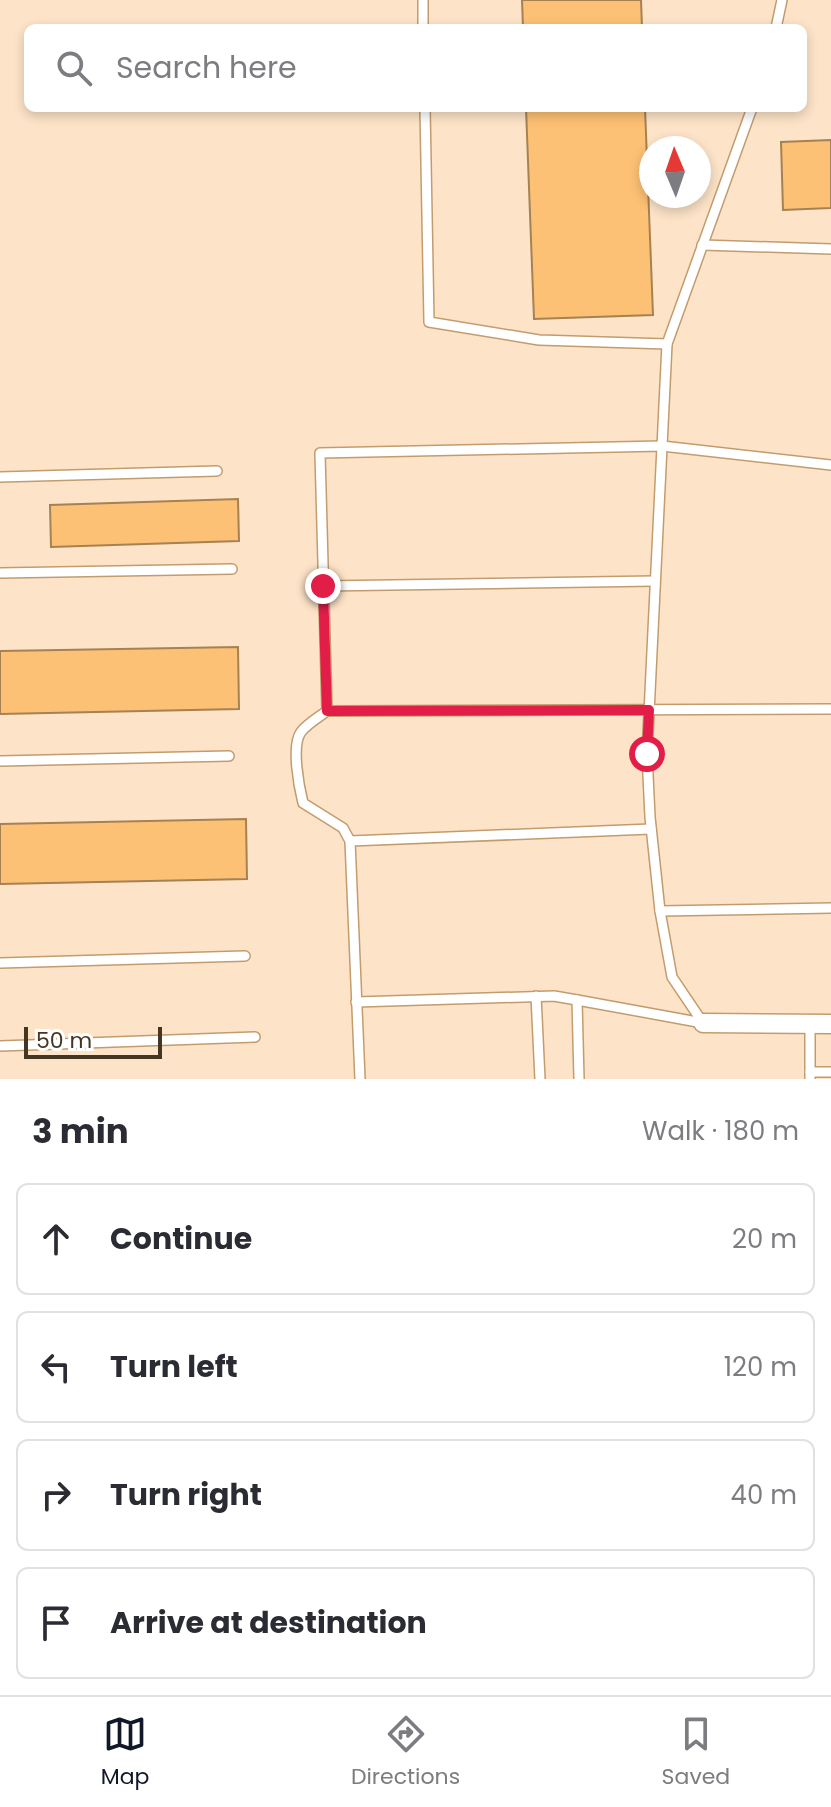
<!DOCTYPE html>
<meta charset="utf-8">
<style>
:root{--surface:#fff;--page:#f2f2f3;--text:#2b2b33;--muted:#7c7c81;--line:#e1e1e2;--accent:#111827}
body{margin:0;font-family:Poppins,sans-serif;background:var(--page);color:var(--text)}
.compass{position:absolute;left:639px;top:136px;width:72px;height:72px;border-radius:50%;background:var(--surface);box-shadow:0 4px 12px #0003;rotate:358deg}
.scale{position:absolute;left:24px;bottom:20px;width:138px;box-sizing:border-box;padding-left:8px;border:4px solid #453622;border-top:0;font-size:22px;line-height:28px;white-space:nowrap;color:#453622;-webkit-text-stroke:6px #fff;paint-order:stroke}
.stop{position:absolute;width:24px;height:24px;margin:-18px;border:6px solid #e11d48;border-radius:50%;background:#fff}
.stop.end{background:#e11d48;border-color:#fff;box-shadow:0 2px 8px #0008}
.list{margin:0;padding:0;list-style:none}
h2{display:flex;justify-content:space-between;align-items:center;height:104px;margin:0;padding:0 32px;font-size:34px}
h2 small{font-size:26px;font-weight:400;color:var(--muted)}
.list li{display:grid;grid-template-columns:52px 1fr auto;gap:24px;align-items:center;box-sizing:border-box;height:112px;margin:0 16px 16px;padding:0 16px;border:2px solid var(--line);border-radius:12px}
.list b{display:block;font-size:30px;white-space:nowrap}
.list em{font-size:26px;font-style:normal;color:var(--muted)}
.icon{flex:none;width:44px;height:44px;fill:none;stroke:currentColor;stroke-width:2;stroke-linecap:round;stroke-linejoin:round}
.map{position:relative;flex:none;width:831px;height:1079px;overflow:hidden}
.search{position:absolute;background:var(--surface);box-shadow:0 4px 12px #0003;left:24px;right:24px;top:24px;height:88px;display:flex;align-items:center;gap:20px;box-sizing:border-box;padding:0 28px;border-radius:12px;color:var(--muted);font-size:30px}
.sheet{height:616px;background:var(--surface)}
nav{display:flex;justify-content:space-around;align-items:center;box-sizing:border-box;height:112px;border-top:2px solid var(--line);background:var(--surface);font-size:22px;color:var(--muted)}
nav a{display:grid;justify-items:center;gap:4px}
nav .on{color:var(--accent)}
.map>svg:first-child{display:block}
.building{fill:#fdc175;stroke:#a68153;stroke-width:2}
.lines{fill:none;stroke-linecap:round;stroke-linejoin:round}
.lane-casing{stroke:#c29c6e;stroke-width:12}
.street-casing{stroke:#c29c6e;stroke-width:21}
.lane{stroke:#fff;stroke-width:9}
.street{stroke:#fff;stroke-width:18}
.route{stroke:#e11d48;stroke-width:10}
</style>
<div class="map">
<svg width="831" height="1079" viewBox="0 0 831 1079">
<rect width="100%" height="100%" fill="#fde4c8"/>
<g class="building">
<polygon points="522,0 641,0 642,28 523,28"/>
<polygon points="526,108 645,108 653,315 534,319"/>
<polygon points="831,140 831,208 783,210 781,142"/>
<polygon points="238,499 239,541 51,547 50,505"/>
<polygon points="238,647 239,709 0,714 0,651"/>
<polygon points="246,819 247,879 0,884 0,824"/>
</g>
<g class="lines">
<g class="lane-casing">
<g id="lane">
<polyline points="423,0 423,28"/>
<polyline points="776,28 782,0"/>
<polyline points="425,108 429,322 539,340 667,344"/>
<polyline points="702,245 831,249"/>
<polyline points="831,465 662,446 320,453 327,711 831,709"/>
<polyline points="0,477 217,471"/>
<polyline points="0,573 232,569"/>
<polyline points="323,586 654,581"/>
<path d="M327,711C319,717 307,724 301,732C291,745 299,787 303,803L343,828L350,841L360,1079"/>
<polyline points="0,761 229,756"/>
<polyline points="350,841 651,829"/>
<polyline points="660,911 831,908"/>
<polyline points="0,963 245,956"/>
<polyline points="536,996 540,1079"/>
<polyline points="577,1000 703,1023"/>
<polyline points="356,1002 554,996 577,1000 579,1079"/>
<polyline points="703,1023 672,977 660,911 650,817 647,754 667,344 752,108"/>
<polyline points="810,1025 810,1079"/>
<polyline points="0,1046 255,1037"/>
<polyline points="810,1072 831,1072"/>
</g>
</g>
<g class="street-casing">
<polyline id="street" points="703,1023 831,1024"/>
</g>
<use href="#lane" class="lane"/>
<use href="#street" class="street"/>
</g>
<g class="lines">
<polyline class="route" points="323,586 327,711 649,710 647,754"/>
</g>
</svg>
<svg class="compass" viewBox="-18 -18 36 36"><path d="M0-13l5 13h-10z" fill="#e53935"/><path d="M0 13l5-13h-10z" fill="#7c7c81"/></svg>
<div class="scale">50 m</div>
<div class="stop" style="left:647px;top:754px"></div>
<div class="stop end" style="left:323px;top:586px"></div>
<div class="search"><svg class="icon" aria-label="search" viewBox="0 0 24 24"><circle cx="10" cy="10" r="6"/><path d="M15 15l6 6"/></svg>Search here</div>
</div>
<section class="sheet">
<h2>3 min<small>Walk · 180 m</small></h2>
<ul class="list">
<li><svg class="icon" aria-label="ahead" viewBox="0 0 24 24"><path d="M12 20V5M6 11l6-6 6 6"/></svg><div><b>Continue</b></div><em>20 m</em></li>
<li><svg class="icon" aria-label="left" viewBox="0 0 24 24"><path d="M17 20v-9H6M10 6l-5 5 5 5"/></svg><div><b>Turn left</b></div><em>120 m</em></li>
<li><svg class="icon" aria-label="right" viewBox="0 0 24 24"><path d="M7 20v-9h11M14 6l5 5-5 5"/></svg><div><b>Turn right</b></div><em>40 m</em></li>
<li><svg class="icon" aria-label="arrive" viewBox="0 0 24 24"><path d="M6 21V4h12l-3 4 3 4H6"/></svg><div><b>Arrive at destination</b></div></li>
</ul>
</section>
<nav>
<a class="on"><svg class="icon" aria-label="map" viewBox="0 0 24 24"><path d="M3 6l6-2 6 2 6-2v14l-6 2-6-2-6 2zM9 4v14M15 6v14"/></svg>Map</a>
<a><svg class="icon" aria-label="directions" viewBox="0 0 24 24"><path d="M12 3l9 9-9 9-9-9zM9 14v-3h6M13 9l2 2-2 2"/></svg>Directions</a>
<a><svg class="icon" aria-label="saved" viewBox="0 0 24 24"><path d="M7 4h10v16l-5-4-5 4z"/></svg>Saved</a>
</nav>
